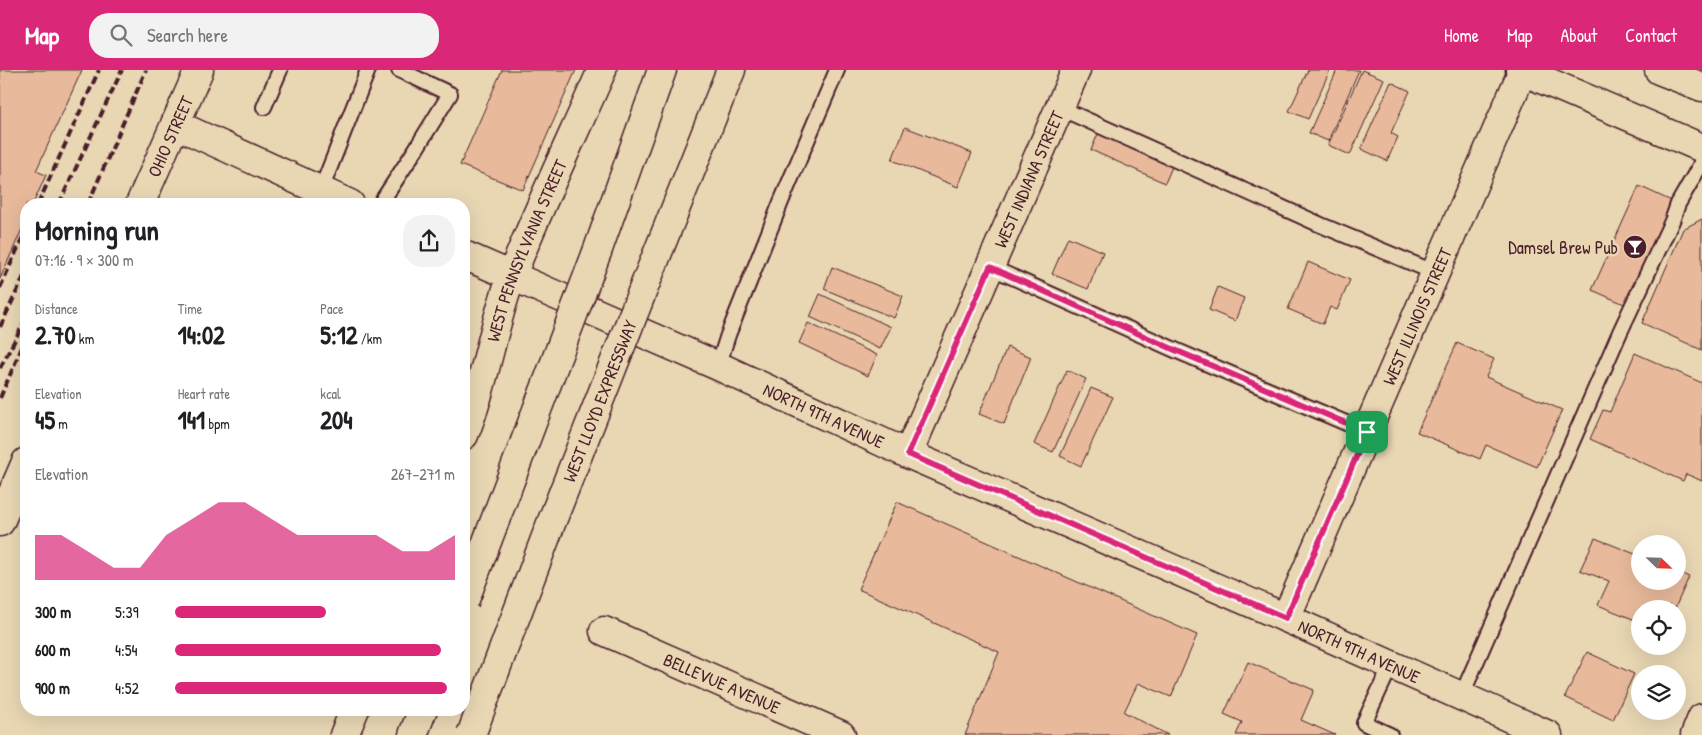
<!DOCTYPE html>
<meta charset="utf-8">
<style>
:root{--surface:#fff;--page:#f2f2f2;--text:#202124;--muted:#757577;--accent:#db2777}
body{margin:0;font-family:"Patrick Hand",sans-serif;background:var(--page);color:var(--text);height:100vh;display:flex;flex-direction:column;font-size:19px;white-space:nowrap}
*{box-sizing:border-box;margin:0}
p{font-size:16px;color:var(--muted)}
.icon{flex:none;width:28px;height:28px;fill:none;stroke:currentColor;stroke-width:2;stroke-linecap:round;stroke-linejoin:round}
.map{position:relative;flex:1;overflow:hidden}
.side{position:absolute;left:20px;top:128px;width:450px;height:518px;display:flex;flex-direction:column;background:var(--surface);border-radius:20px;box-shadow:0 5px 20px #0002}
.side>*{flex:none}
.needle{width:32px;rotate:113deg}
.fabs{position:absolute;left:1631px;top:465px;display:grid;gap:10px}
.fabs a{display:grid;place-items:center;width:55px;height:55px;border-radius:50%;background:var(--surface);box-shadow:0 5px 20px #0002;font-size:25px}
.pin{position:absolute;display:grid;place-items:center;width:42px;height:42px;color:#fff;margin:-21px;border-radius:10px;box-shadow:0 2px 8px #0006}
.round{display:grid;place-items:center;flex:none;width:52px;height:52px;border-radius:20px;background:var(--page)}
.summary{display:flex;align-items:center;justify-content:space-between;height:85px;padding:0 15px}
h1{font-size:28px;font-weight:700;line-height:38px}
.metrics{display:grid;grid-template-columns:repeat(3,1fr);gap:8px;height:85px;padding:5px 15px}
.metrics div{display:grid;align-content:center}
.metrics b{font-size:25px;font-weight:700}
.metrics small{font-size:14px;font-weight:400}
.metrics p{font-size:14px}
.chart{height:140px;padding:10px 15px}
.chart p{display:flex;justify-content:space-between}
.chart svg{width:100%;height:90px;margin-top:5px;fill:var(--accent);opacity:.7}
ul{padding:0 15px;list-style:none;font-size:16px}
li{display:grid;grid-template-columns:80px 60px 1fr;align-items:center;height:38px}
li i{height:12px;border-radius:6px;background:var(--accent)}
header{display:flex;align-items:center;gap:30px;box-sizing:border-box;height:70px;padding:0 25px;background:var(--accent);color:#fff}
header strong{font-size:24px}
nav{display:flex;gap:28px;margin-inline-start:auto;font-size:18px}
.search{width:350px;height:45px;background:var(--page);display:flex;align-items:center;gap:12px;box-sizing:border-box;padding:0 18px;border-radius:20px;color:var(--muted);font-size:19px}
.map>svg:first-child{display:block}
</style>
<header>
<strong>Map</strong>
<div class="search"><svg class="icon" aria-label="search" viewBox="0 0 24 24"><circle cx="10" cy="10" r="6"/><path d="M15 15l6 6"/></svg>Search here</div>
<nav><a>Home</a><a>Map</a><a>About</a><a>Contact</a></nav>
</header>
<div class="map">
<svg width="1702" height="665" viewBox="0 0 1702 665">
<rect width="100%" height="100%" fill="#e9d7b4"/>
<filter id="ink" filterUnits="userSpaceOnUse"><feTurbulence type="fractalNoise" baseFrequency=".02" numOctaves="2"/><feDisplacementMap in="SourceGraphic" scale="10" xChannelSelector="R" yChannelSelector="G"/><feConvolveMatrix kernelMatrix="1 2 1 2 8 2 1 2 1" color-interpolation-filters="sRGB"/></filter>
<g filter="url(#ink)">
<!-- building -->
<g fill="#e8ba9b" stroke="#4a1f2b">
<polygon points="0,0 82,0 36,101 46,105 33,134 26,134 26,150 0,209"/>
<polygon points="502,0 576,0 523,120 460,95"/>
<polygon points="1308,0 1330,0 1308,49 1289,41"/>
<polygon points="1337,0 1359,0 1328,71 1309,63"/>
<polygon points="1362,0 1384,9 1350,85 1328,75"/>
<polygon points="1391,12 1410,21 1391,63 1398,67 1387,91 1361,79"/>
<polygon points="905,57 972,83 958,117 892,90"/>
<polygon points="1101,57 1175,90 1165,113 1091,80"/>
<polygon points="1639,116 1678,134 1631,237 1592,220"/>
<polygon points="1702,149 1702,280 1642,253 1683,159"/>
<polygon points="1068,167 1103,182 1088,219 1052,204"/>
<polygon points="1308,192 1350,210 1337,240 1330,237 1323,254 1288,239"/>
<polygon points="832,197 903,226 894,248 824,219"/>
<polygon points="1218,217 1244,228 1235,251 1209,240"/>
<polygon points="820,224 891,257 880,279 810,247"/>
<polygon points="808,253 877,285 868,306 799,273"/>
<polygon points="1457,273 1494,289 1486,307 1562,340 1537,397 1486,375 1480,389 1417,362"/>
<polygon points="1007,277 1031,287 1004,354 979,344"/>
<polygon points="1635,283 1702,313 1702,411 1686,404 1683,411 1590,369 1603,340 1610,342"/>
<polygon points="1067,300 1086,309 1053,382 1034,374"/>
<polygon points="1091,318 1113,327 1081,396 1060,386"/>
<polygon points="897,432 1197,565 1171,627 1138,613 1124,642 1168,665 965,665 999,582 858,519"/>
<polygon points="1595,468 1640,486 1640,511 1678,511 1678,502 1689,507 1675,538 1668,535 1666,539 1640,539 1640,552 1598,535 1609,511 1580,500"/>
<polygon points="1587,582 1634,604 1613,650 1565,627"/>
<polygon points="1248,592 1314,620 1301,650 1335,665 1236,665 1242,652 1224,644"/>
</g>
<g fill="none" stroke-linecap="round" stroke-linejoin="round">
<!-- service casing -->
<g stroke="#4a1f2b" stroke-width="18">
<g id="service">
<polyline points="264,37 280,0"/>
<polyline points="1060,38 1321,155 1436,203"/>
<polyline points="321,120 368,0"/>
<polyline points="380,134 416,79 450,24 399,0"/>
<polyline points="990,197 1175,280 1367,362"/>
<polyline points="718,296 728,265 781,132 837,0"/>
<polyline points="1461,627 1620,262 1672,151 1678,134 1702,92"/>
<polyline points="1390,665 1364,653 1391,595"/>
</g>
</g>
<!-- minor casing -->
<g stroke="#4a1f2b" stroke-width="31">
<g id="minor">
<polyline points="1520,0 1702,78"/>
<polyline points="1659,0 1702,17"/>
<polyline points="175,54 350,134"/>
<path id="s1" d="M464,185L718,296L908,384L1286,548L1548,665"/>
<path id="s2" d="M464,365C485,314 492,257 512,205C539,136 572,68 602,0"/>
<path id="s3" d="M908,384L1076,0"/>
<path id="s4" d="M1286,548L1523,0"/>
<path id="s5" d="M604,561L841,665"/>
<polyline points="344,665 355,639"/>
</g>
</g>
<!-- tertiary casing -->
<g stroke="#4a1f2b" stroke-width="31">
<g id="tertiary">
<path id="s6" d="M140,134L199,0"/>
<polyline points="0,452 26,392"/>
</g>
</g>
<!-- secondary casing -->
<g stroke="#4a1f2b" stroke-width="31">
<polyline id="secondary" points="1695,665 1702,648"/>
</g>
<!-- trunk casing -->
<g stroke="#4a1f2b" stroke-width="31">
<g id="trunk">
<polyline points="597,182 662,0"/>
<polyline points="648,207 731,0"/>
<polyline points="413,665 423,639"/>
</g>
</g>
<!-- service -->
<use href="#service" stroke="#e9d7b4" stroke-width="14"/>
<!-- minor -->
<use href="#minor" stroke="#e9d7b4" stroke-width="28"/>
<!-- tertiary -->
<use href="#tertiary" stroke="#e9d7b4" stroke-width="28"/>
<!-- secondary -->
<use href="#secondary" stroke="#e9d7b4" stroke-width="28"/>
<!-- trunk -->
<use href="#trunk" stroke="#e9d7b4" stroke-width="28"/>
<!-- rail -->
<g stroke="#4a1f2b" stroke-width="4" stroke-dasharray="8 4" stroke-linecap="butt">
<polyline points="38,134 99,0"/>
<polyline points="59,134 122,0"/>
<polyline points="88,134 146,0"/>
<polyline points="0,218 26,160"/>
<polyline points="0,257 26,202"/>
<polyline points="0,298 26,249"/>
<polyline points="0,328 26,268"/>
</g>
<!-- trunk-bridge casing -->
<g stroke="#4a1f2b" stroke-width="31" stroke-linecap="butt">
<g id="trunk-bridge">
<polyline points="464,532 597,182"/>
<path id="s7" d="M471,665L550,456L648,207"/>
</g>
</g>
<!-- trunk-bridge -->
<use href="#trunk-bridge" stroke="#e9d7b4" stroke-width="28"/>
</g>
</g>
<g fill="none" stroke-linecap="round" stroke-linejoin="round" filter="url(#ink)">
<!-- route casing -->
<g stroke="#fff" stroke-width="10">
<polygon id="route" points="990,197 1175,280 1367,362 1286,548 908,384"/>
</g>
<!-- route -->
<use href="#route" stroke="#db2777" stroke-width="6"/>
</g>
<!-- icons -->
<defs>
<g id="bar-disc" transform="scale(1.25)"><circle r="9.5" fill="#4a1f2b" stroke="#e9d7b4"/><path d="M-6-5H6L.8 .8V4.5H3.5V6h-7V4.5H-.8V.8Z" fill="#fff"/></g>
</defs>
<g fill-rule="evenodd">
<use href="#bar-disc" x="1635" y="177"/>
</g>
<g text-anchor="middle" dominant-baseline="central" stroke-width="5" stroke-linejoin="round" paint-order="stroke">
<!-- street labels -->
<g font-size="18" fill="#4a1f2b" stroke="#e9d7b4">
<text stroke="none"><textPath href="#s6" startOffset="74">OHIO STREET</textPath></text>
<text stroke="none"><textPath href="#s3" startOffset="300">WEST INDIANA STREET</textPath></text>
<text stroke="none"><textPath href="#s2" startOffset="195">WEST PENNSYLVANIA STREET</textPath></text>
<text stroke="none"><textPath href="#s4" startOffset="329">WEST ILLINOIS STREET</textPath></text>
<text stroke="none"><textPath href="#s7" startOffset="358">WEST LLOYD EXPRESSWAY</textPath></text>
<text stroke="none"><textPath href="#s1" startOffset="394">NORTH 9TH AVENUE</textPath></text>
<text stroke="none"><textPath href="#s1" startOffset="979">NORTH 9TH AVENUE</textPath></text>
<text stroke="none"><textPath href="#s5" startOffset="129">BELLEVUE AVENUE</textPath></text>
</g>
<!-- poi labels -->
<g font-size="18" fill="#4a1f2b" stroke="#e9d7b4" text-anchor="end">
<text x="1618" y="177">Damsel Brew Pub</text>
</g>
</g>
</svg>
<div class="fabs">
<a><svg class="needle" viewBox="-14 -14 28 28"><path d="M0-13l5 13h-10z" fill="#e53935"/><path d="M0 13l5-13h-10z" fill="#757577"/></svg></a>
<a><svg class="icon" aria-label="locate" viewBox="0 0 24 24"><circle cx="12" cy="12" r="6"/><path d="M12 2v4M12 18v4M2 12h4M18 12h4"/></svg></a>
<a><svg class="icon" aria-label="layers" viewBox="0 0 24 24"><path d="M12 4l9 5-9 5-9-5zM3 14l9 5 9-5"/></svg></a>
</div>
<div class="pin" style="left:1367px;top:362px;background:#1e9e55"><svg class="icon" aria-label="arrive" viewBox="0 0 24 24"><path d="M6 21V4h12l-3 4 3 4H6"/></svg></div>
<section class="side">
<div class="summary"><div><h1>Morning run</h1><p>07:16 · 9 × 300 m</p></div><a class="round"><svg class="icon" aria-label="share" viewBox="0 0 24 24"><path d="M12 15V3M7 8l5-5 5 5M5 13v7h14v-7"/></svg></a></div>
<div class="metrics">
<div><p>Distance</p><b>2.70<small> km</small></b></div>
<div><p>Time</p><b>14:02</b></div>
<div><p>Pace</p><b>5:12<small> /km</small></b></div>
</div>
<div class="metrics">
<div><p>Elevation</p><b>45<small> m</small></b></div>
<div><p>Heart rate</p><b>141<small> bpm</small></b></div>
<div><p>kcal</p><b>204</b></div>
</div>
<div class="chart"><p><span>Elevation</span>267–271 m</p>
<svg viewBox="0 0 160 44" preserveAspectRatio="none"><path d="M0 44V22L10 22L20 30L30 38L40 38L50 22L60 14L70 6L80 6L90 14L100 22L110 22L120 22L130 22L140 30L150 30L160 22V44z"/></svg>
</div>
<ul>
<li><b>300 m</b>5:39<i style="width:54%"></i></li>
<li><b>600 m</b>4:54<i style="width:95%"></i></li>
<li><b>900 m</b>4:52<i style="width:97%"></i></li>
</ul>
</section>
</div>
